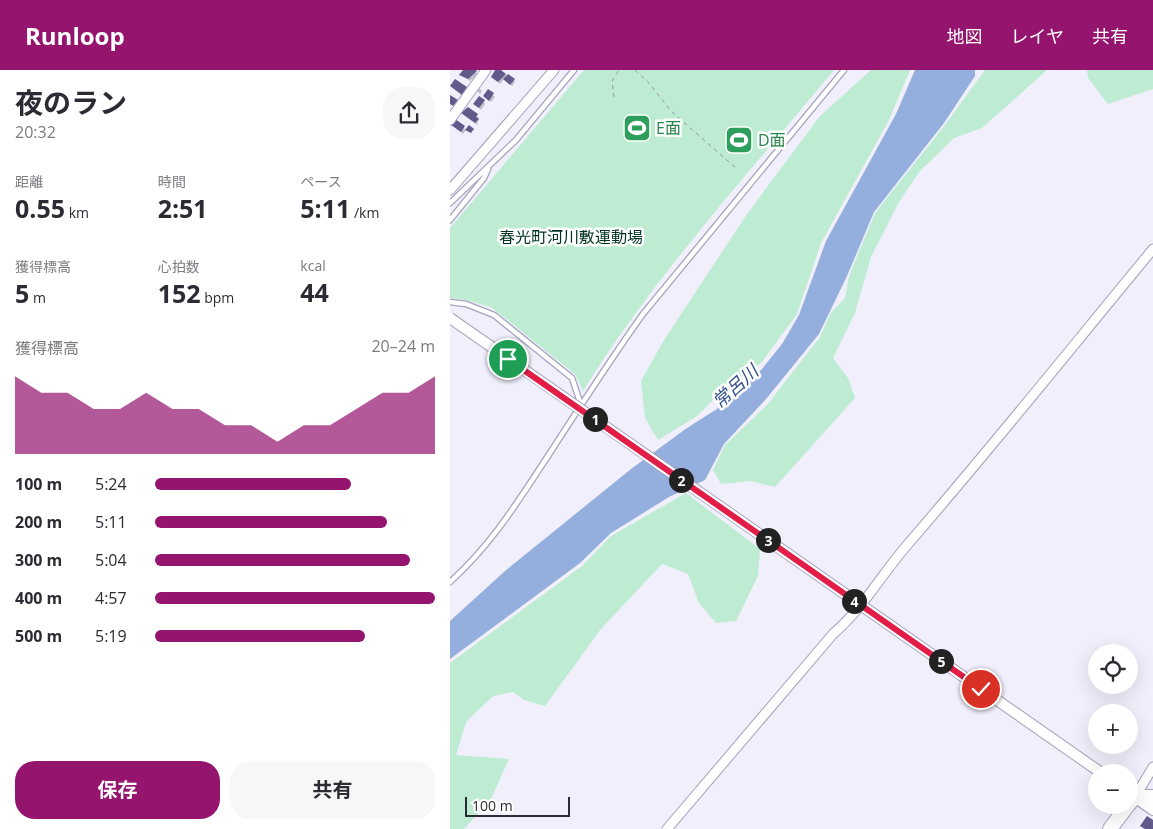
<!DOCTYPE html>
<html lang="ja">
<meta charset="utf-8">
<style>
:root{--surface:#fff;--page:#f7f7f7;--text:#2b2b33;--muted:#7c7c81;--accent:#94146e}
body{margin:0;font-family:"Open Sans","Noto Sans JP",sans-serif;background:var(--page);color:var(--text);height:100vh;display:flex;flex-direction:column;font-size:19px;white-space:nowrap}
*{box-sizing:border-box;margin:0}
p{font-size:16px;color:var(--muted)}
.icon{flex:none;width:28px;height:28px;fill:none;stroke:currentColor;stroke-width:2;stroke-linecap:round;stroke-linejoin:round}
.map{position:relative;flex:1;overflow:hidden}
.details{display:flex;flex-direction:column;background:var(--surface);width:450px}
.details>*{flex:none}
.fabs{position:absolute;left:638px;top:574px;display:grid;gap:10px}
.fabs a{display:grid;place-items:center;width:50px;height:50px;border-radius:50%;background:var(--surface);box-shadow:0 5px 20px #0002;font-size:25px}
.scale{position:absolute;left:15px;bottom:12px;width:105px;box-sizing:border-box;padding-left:5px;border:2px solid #2d2b36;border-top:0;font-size:14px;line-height:18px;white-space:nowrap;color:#2d2b36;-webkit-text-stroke:4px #fefefe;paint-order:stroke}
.pin{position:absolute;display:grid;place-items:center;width:42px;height:42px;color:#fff;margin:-21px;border:2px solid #fff;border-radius:50%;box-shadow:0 1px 5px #0007}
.km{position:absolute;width:25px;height:25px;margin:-12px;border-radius:50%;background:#222;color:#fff;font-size:14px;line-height:25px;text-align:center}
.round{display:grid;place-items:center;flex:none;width:52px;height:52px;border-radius:20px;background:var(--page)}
.head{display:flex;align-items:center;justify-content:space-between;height:85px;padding:0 15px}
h1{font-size:28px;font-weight:700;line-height:38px}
.metrics{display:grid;grid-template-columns:repeat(3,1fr);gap:8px;height:85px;padding:5px 15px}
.metrics div{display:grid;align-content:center}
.metrics b{font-size:25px;font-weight:700}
.metrics small{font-size:14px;font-weight:400}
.metrics p{font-size:14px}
.chart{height:140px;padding:10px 15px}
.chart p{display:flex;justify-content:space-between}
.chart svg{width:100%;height:90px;margin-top:5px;fill:var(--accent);opacity:.7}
.primary-button{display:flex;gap:10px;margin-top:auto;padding:10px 15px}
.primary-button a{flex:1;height:58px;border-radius:20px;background:var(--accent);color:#fff;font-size:20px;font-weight:700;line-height:58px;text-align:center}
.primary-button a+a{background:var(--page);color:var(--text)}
ul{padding:0 15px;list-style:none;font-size:16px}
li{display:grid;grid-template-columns:80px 60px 1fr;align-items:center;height:38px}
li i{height:12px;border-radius:6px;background:var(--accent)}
header{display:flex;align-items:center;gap:30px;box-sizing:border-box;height:70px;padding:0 25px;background:var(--accent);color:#fff}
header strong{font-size:24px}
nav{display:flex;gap:28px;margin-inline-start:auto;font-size:18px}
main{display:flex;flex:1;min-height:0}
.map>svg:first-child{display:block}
</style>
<header>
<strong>Runloop</strong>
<nav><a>地図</a><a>レイヤ</a><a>共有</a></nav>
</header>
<main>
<section class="details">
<div class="head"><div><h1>夜のラン</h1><p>20:32</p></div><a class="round"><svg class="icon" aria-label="share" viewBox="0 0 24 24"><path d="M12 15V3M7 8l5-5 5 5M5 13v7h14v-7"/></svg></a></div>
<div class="metrics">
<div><p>距離</p><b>0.55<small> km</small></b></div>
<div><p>時間</p><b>2:51</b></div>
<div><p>ペース</p><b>5:11<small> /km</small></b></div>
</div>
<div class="metrics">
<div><p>獲得標高</p><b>5<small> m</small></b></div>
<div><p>心拍数</p><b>152<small> bpm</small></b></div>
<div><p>kcal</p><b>44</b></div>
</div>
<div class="chart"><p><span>獲得標高</span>20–24 m</p>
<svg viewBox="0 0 160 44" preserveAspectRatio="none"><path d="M0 44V6L10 14L20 14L30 22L40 22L50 14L60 22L70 22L80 30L90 30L100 38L110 30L120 30L130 22L140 14L150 14L160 6V44z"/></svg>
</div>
<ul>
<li><b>100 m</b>5:24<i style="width:70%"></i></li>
<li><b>200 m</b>5:11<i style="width:83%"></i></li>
<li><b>300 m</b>5:04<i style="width:91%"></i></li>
<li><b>400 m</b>4:57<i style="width:100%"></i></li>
<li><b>500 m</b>5:19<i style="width:75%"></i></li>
</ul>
<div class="primary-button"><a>保存</a><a>共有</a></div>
</section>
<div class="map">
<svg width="703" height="759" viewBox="0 0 703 759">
<rect width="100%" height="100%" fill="#f0effb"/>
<!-- green -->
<g fill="#bdecd3">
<path d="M134,0H384C299,103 203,208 133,321L125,304L41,237L12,229L0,228V158Z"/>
<polygon points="421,0 460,0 439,50 371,173 347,244 311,293 275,318 247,346 208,370 195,348 191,311 214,270 297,144 370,46"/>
<polygon points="535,0 597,0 532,58 504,68 469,102 449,132 421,187 405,243 383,288 398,308 405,328 325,417 300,411 271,414 263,400 275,375 317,335 370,267 380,244 395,228 399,206 425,143 495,55"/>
<polygon points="637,0 703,0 703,19 658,34 638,8"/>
<polygon points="236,423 310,479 308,506 286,551 266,553 249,533 238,504 212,494 150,560 95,636 74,630 63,622 43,626 16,652 6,685 59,689 41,729 14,759 0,759 0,593 132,496 161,466"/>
</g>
<!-- water -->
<polygon fill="#94aede" points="465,0 525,0 525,6 494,53 424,142 397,206 369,264 316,329 274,374 255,410 219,427 161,463 130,493 0,589 0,551 55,501 181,399 237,358 270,337 312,299 332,274 349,245 376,171 446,44"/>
<!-- shadow -->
<g fill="#0003">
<polygon points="14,0 24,0 27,4 20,11 11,5"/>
<polygon points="55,5 64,10 65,12 62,16 54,9 50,14 42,7"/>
<polygon points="29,18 32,21 30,24 27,21"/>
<polygon points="38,21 45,27 41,32 34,26"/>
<polygon points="34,31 35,34 31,40 25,35"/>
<polygon points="18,38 29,48 27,55 13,43"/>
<polygon points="6,51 16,60 13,64 2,55"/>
<polygon points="651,735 667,735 662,742"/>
</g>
<!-- building -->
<g fill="#625a8a">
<polygon points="13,0 26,0 27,1 18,9 9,5"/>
<polygon points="45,0 51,0 56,4 48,12 41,7"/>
<polygon points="58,4 65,9 60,15 53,9"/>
<polygon points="5,9 17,17 12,25 0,16"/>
<polygon points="38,19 44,23 39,31 33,26"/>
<polygon points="0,25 8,30 3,36 0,34"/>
<polygon points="29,26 35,30 29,38 23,34"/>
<polygon points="18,37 28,44 26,47 29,49 25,53 11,43"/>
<polygon points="5,49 15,56 11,62 1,55"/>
<polygon points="19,55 24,59 21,63 15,60"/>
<polygon points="697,746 703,750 703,759 695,759 690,756"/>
</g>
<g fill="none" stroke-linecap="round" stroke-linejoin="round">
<!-- service casing -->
<g stroke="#a4a1bc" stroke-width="7">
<g id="service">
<polyline points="0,133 66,70 124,0"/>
<polyline points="0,150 34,108 38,99"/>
<polyline points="0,232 16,234 44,245 122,308 131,335"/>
<path d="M0,512C42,474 67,433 98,386C129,338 160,290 193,244L394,0"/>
</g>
</g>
<!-- minor casing -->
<g stroke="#a4a1bc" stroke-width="11">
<g id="minor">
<polyline points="0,50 36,0"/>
<polyline points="0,120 104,0"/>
<polyline points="685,727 703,697"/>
<path d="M217,759L383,564C415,536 431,505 458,474C542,377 622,277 703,179"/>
</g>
</g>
<!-- tertiary casing -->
<g stroke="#a4a1bc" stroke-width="12">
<g id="tertiary">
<polyline points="408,533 650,702"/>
<polyline points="679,723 703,740"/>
</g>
</g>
<!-- primary casing -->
<g stroke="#a4a1bc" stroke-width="16">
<g id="primary">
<polyline points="679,734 685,727 703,727"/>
<polyline points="660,759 678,735"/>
</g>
</g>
<!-- path -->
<g stroke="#9897a2" stroke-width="1" stroke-dasharray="4 4" stroke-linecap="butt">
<polyline points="185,0 199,13 221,41 287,99"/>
<polyline points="164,27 162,11 169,0"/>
</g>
<!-- service -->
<use href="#service" stroke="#fff" stroke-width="4.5"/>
<!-- minor -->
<use href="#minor" stroke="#fff" stroke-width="9"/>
<!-- tertiary -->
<use href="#tertiary" stroke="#fff" stroke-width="10"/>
<!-- primary -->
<use href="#primary" stroke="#fff" stroke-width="14"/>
<!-- tertiary-bridge casing -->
<g stroke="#a4a1bc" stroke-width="12" stroke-linecap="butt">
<polyline id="tertiary-bridge" points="0,248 408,533"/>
</g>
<!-- tertiary-bridge -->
<use href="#tertiary-bridge" stroke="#fff" stroke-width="10"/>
</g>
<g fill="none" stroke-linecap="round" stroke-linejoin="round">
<!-- route casing -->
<g stroke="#fff" stroke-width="10">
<polyline id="route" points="58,289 531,619"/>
</g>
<!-- route -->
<use href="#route" stroke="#e11d48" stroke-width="6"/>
</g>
<!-- icons -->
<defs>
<g id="stadium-square" transform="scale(1.4375)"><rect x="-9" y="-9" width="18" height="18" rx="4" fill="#2e9e5b" stroke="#fefefe"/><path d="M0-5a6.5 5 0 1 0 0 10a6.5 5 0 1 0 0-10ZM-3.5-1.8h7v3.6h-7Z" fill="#fff"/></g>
</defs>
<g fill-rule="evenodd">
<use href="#stadium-square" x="187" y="58"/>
<use href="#stadium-square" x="289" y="70"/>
</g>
<g text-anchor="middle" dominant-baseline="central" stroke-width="5" stroke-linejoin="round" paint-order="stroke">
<!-- leisure labels -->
<g font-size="16" fill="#27864d" stroke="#fefefe" text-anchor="start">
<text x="206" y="58">E面</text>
<text x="308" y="70">D面</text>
</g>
<!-- park labels -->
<g font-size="16" fill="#003421" stroke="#fefefe">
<text x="121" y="167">春光町河川敷運動場</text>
</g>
<!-- water labels -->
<g font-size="18" font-style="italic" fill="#314f8c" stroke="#fefefe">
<text transform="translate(285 316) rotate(-42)">常呂川</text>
</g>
</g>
</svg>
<div class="fabs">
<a><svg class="icon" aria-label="locate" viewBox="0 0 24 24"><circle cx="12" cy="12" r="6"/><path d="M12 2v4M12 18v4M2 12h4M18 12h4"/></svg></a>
<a>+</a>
<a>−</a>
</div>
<div class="scale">100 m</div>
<div class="pin" style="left:58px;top:289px;background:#1e9e55"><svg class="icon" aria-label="arrive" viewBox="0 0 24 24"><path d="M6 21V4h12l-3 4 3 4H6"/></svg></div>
<div class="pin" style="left:531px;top:619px;background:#d93025"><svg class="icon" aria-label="check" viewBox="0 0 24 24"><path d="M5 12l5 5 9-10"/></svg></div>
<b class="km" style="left:145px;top:349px">1</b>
<b class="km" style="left:231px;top:410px">2</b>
<b class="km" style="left:318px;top:470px">3</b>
<b class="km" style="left:404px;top:531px">4</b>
<b class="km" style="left:491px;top:591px">5</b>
</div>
</main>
